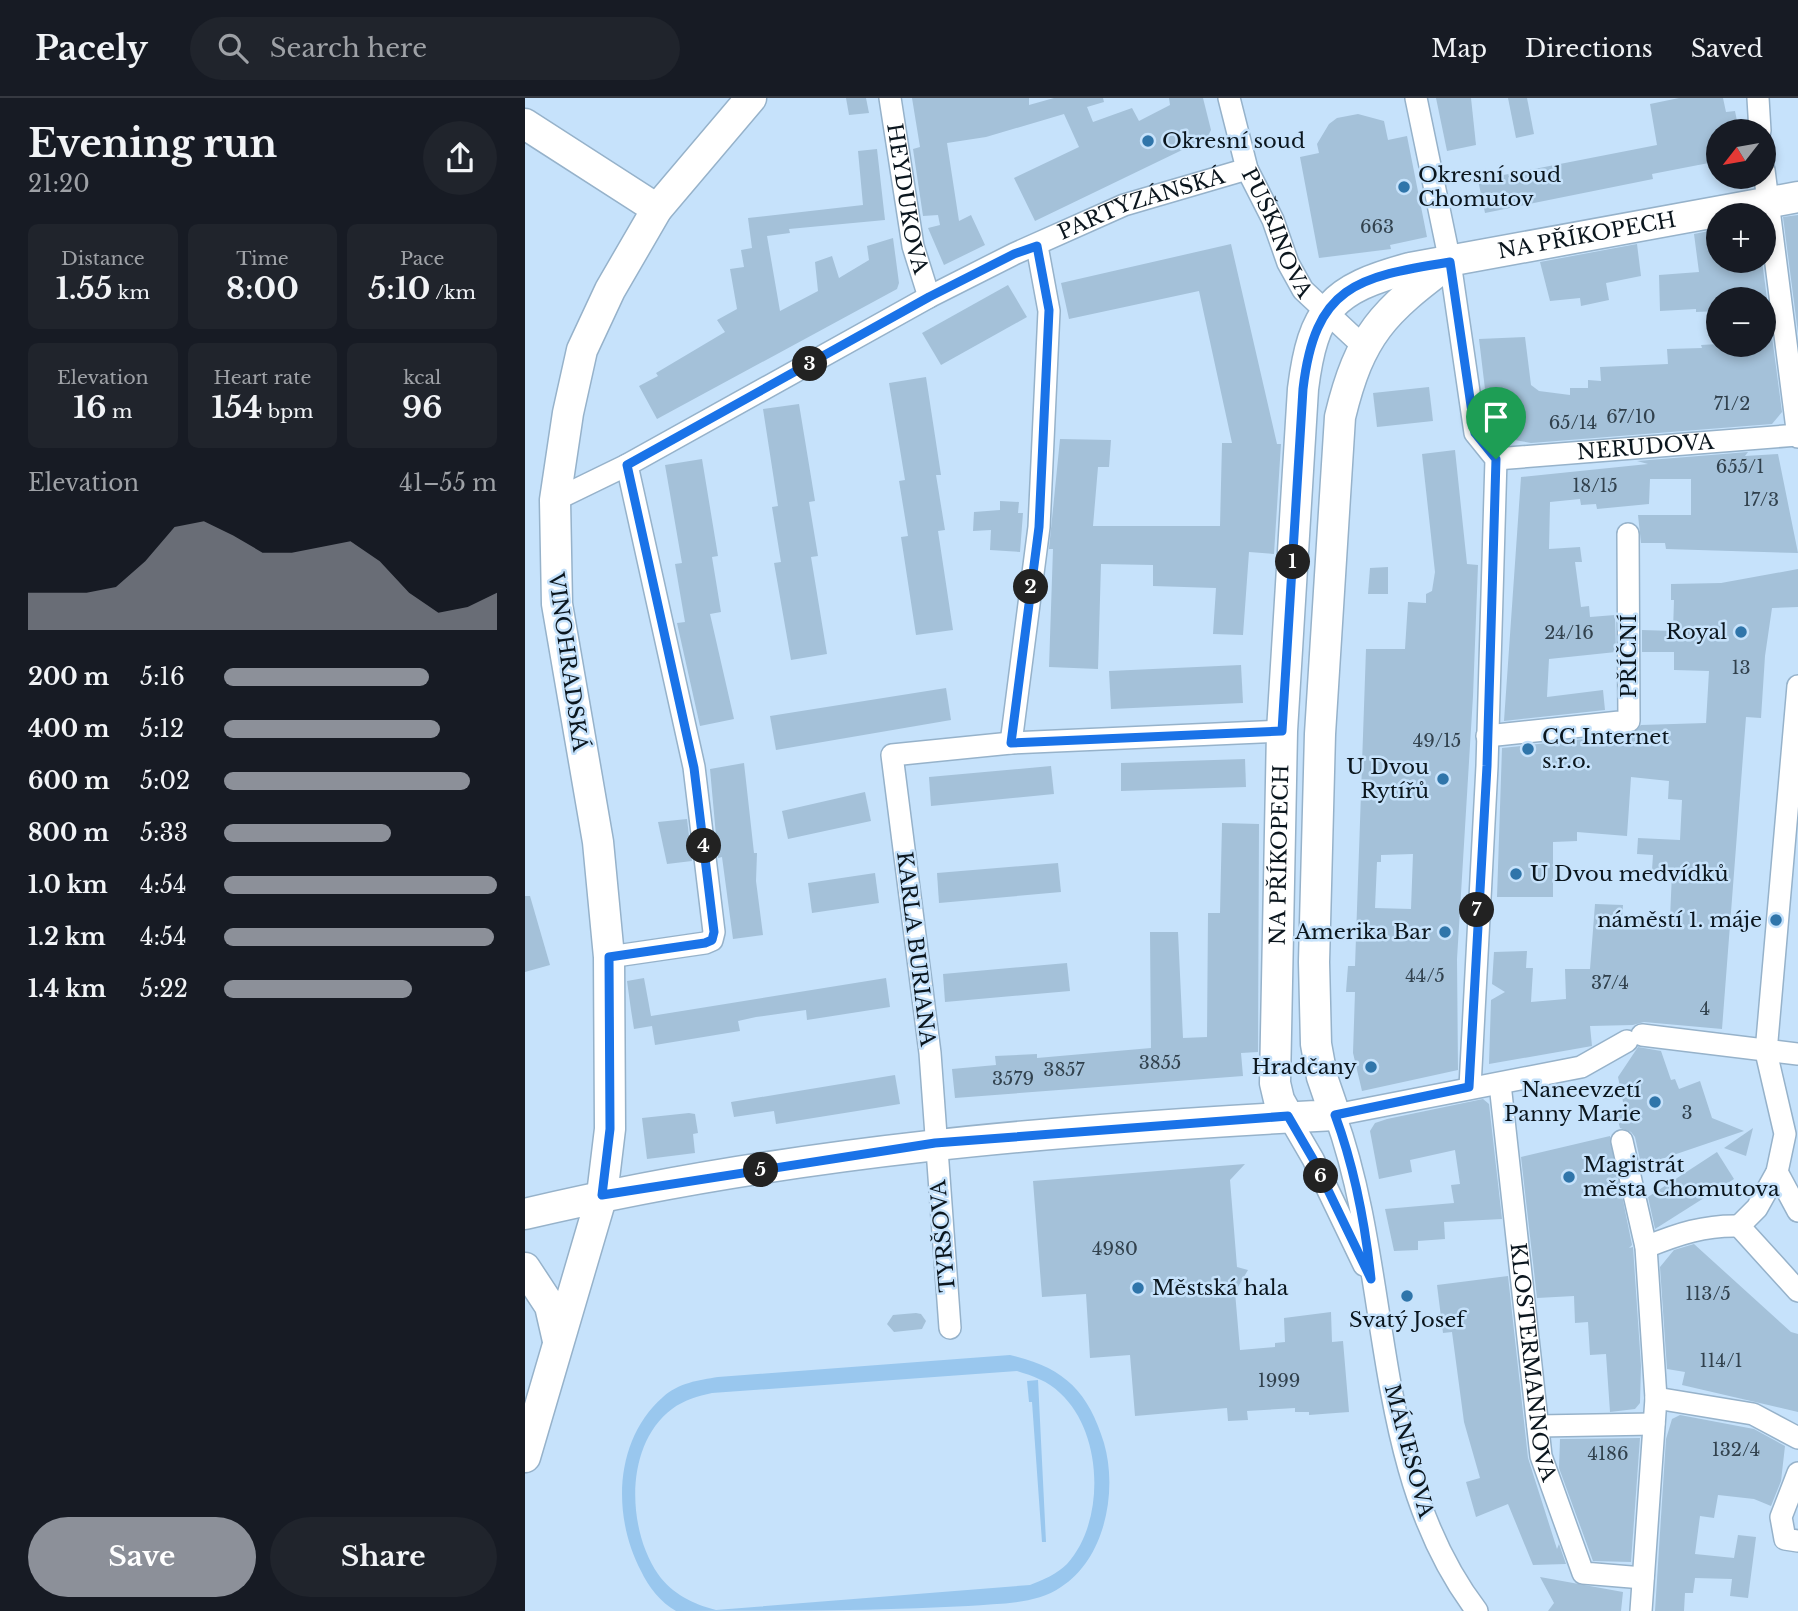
<!DOCTYPE html>
<meta charset="utf-8">
<style>
:root{--surface:#171b24;--page:#20242c;--text:#f1f3f6;--muted:#9ea1a6;--line:#363941;--accent:#8c9099}
body{margin:0;font-family:"Libre Baskerville",serif;background:var(--page);color:var(--text);height:100vh;display:flex;flex-direction:column;font-size:26px;white-space:nowrap}
*{box-sizing:border-box;margin:0}
p{font-size:23px;color:var(--muted)}
.icon{flex:none;width:38px;height:38px;fill:none;stroke:currentColor;stroke-width:2;stroke-linecap:round;stroke-linejoin:round}
.map{position:relative;flex:1;overflow:hidden}
.sheet{display:flex;flex-direction:column;background:var(--surface);width:525px}
.sheet>*{flex:none}
.needle{width:46px;rotate:239deg}
.controls{position:absolute;left:1181px;top:21px;display:grid;gap:14px}
.controls a{display:grid;place-items:center;width:70px;height:70px;border-radius:50%;background:var(--surface);box-shadow:0 4px 10px #0003;font-size:35px}
.pin{position:absolute;display:grid;place-items:center;width:60px;height:60px;color:#fff;margin:-72px -30px;border-radius:50% 50% 50% 0;rotate:-45deg;box-shadow:0 0 7px #0007}
.pin .icon{rotate:45deg}
.km{position:absolute;width:35px;height:35px;margin:-18px;border-radius:50%;background:#222;color:#fff;font-size:19px;line-height:35px;text-align:center}
.round{display:grid;place-items:center;flex:none;width:74px;height:74px;border-radius:37px;background:var(--page)}
.summary{display:flex;align-items:center;justify-content:space-between;height:119px;padding:0 28px}
h1{font-size:38px;font-weight:800;line-height:52px}
.metrics{display:grid;grid-template-columns:repeat(3,1fr);gap:10px;height:119px;padding:7px 28px}
.metrics div{display:grid;align-content:center;border-radius:10px;background:var(--page);text-align:center}
.metrics b{font-size:30px;font-weight:800}
.metrics small{font-size:19px;font-weight:400}
.metrics p{font-size:19px}
.chart{height:196px;padding:14px 28px}
.chart p{display:flex;justify-content:space-between}
.chart svg{width:100%;height:126px;margin-top:7px;fill:var(--accent);opacity:.7}
.primary-button{display:flex;gap:14px;margin-top:auto;padding:14px 28px}
.primary-button a{flex:1;height:80px;border-radius:42px;background:var(--accent);color:#fff;font-size:28px;font-weight:800;line-height:80px;text-align:center}
.primary-button a+a{background:var(--page);color:var(--text)}
ul{padding:0 28px;list-style:none;font-size:23px}
li{display:grid;grid-template-columns:112px 84px 1fr;align-items:center;height:52px}
li i{height:18px;border-radius:9px;background:var(--accent)}
header{display:flex;align-items:center;gap:42px;box-sizing:border-box;height:98px;padding:0 35px;background:var(--surface);border-bottom:2px solid var(--line)}
header strong{font-size:33px}
nav{display:flex;gap:38px;margin-inline-start:auto;font-size:24px}
.search{width:490px;height:63px;background:var(--page);display:flex;align-items:center;gap:18px;box-sizing:border-box;padding:0 24px;border-radius:38px;color:var(--muted);font-size:26px}
main{display:flex;flex:1;min-height:0}
.map>svg:first-child{display:block}
</style>
<header>
<strong>Pacely</strong>
<div class="search"><svg class="icon" aria-label="search" viewBox="0 0 24 24"><circle cx="10" cy="10" r="6"/><path d="M15 15l6 6"/></svg>Search here</div>
<nav><a>Map</a><a>Directions</a><a>Saved</a></nav>
</header>
<main>
<section class="sheet">
<div class="summary"><div><h1>Evening run</h1><p>21:20</p></div><a class="round"><svg class="icon" aria-label="share" viewBox="0 0 24 24"><path d="M12 15V3M7 8l5-5 5 5M5 13v7h14v-7"/></svg></a></div>
<div class="metrics">
<div><p>Distance</p><b>1.55<small> km</small></b></div>
<div><p>Time</p><b>8:00</b></div>
<div><p>Pace</p><b>5:10<small> /km</small></b></div>
</div>
<div class="metrics">
<div><p>Elevation</p><b>16<small> m</small></b></div>
<div><p>Heart rate</p><b>154<small> bpm</small></b></div>
<div><p>kcal</p><b>96</b></div>
</div>
<div class="chart"><p><span>Elevation</span>41–55 m</p>
<svg viewBox="0 0 160 44" preserveAspectRatio="none"><path d="M0 44V31L10 31L20 31L30 29L40 20L50 8L60 6L70 11L80 17L90 17L100 15L110 13L120 20L130 31L140 38L150 36L160 31V44z"/></svg>
</div>
<ul>
<li><b>200 m</b>5:16<i style="width:75%"></i></li>
<li><b>400 m</b>5:12<i style="width:79%"></i></li>
<li><b>600 m</b>5:02<i style="width:90%"></i></li>
<li><b>800 m</b>5:33<i style="width:61%"></i></li>
<li><b>1.0 km</b>4:54<i style="width:100%"></i></li>
<li><b>1.2 km</b>4:54<i style="width:99%"></i></li>
<li><b>1.4 km</b>5:22<i style="width:69%"></i></li>
</ul>
<div class="primary-button"><a>Save</a><a>Share</a></div>
</section>
<div class="map">
<svg width="1273" height="1513" viewBox="0 0 1273 1513">
<rect width="100%" height="100%" fill="#c6e2fb"/>
<!-- green -->
<g fill="#99c7ee" fill-rule="evenodd">
<path d="M485,1257C538,1269 563,1292 579,1345C593,1393 580,1461 536,1489C510,1507 474,1505 443,1508C346,1513 249,1513 151,1513C136,1505 123,1488 116,1473C87,1418 89,1342 138,1299C153,1285 174,1282 193,1279ZM492,1273C508,1278 523,1283 535,1295C578,1334 581,1423 542,1466C532,1476 518,1482 505,1487L191,1512C168,1506 147,1496 133,1476C102,1431 99,1347 147,1311C159,1302 173,1298 187,1295Z"/>
<polygon points="513,1282 521,1444 517,1444 507,1304 504,1304 502,1283"/>
</g>
<!-- building -->
<g fill="#a4c1d9" fill-rule="evenodd">
<polygon points="321,0 341,0 344,15 324,17"/>
<polygon points="387,0 504,0 504,7 529,0 578,0 579,4 562,9 568,24 607,10 614,23 645,7 644,0 678,0 686,32 682,40 510,123 489,80 554,49 539,16 461,39 422,45 434,123 446,117 460,147 419,167 403,130 415,127 413,117 398,118 388,51 395,49"/>
<polygon points="911,0 946,0 951,47 922,53"/>
<polygon points="983,0 1002,0 1009,36 991,40"/>
<polygon points="1154,0 1198,0 1201,14 1210,13 1214,33 1194,33 1194,63 1127,76 1128,81 960,115 953,82 1132,47 1125,6"/>
<polygon points="833,16 859,23 863,42 882,38 902,139 865,147 866,151 794,160 775,59 794,55 792,46 804,26 812,20"/>
<polygon points="352,51 360,122 264,131 265,135 242,138 255,213 293,193 290,164 307,158 314,180 344,162 342,148 368,140 374,185 372,191 132,321 114,288 133,278 131,275 200,234 192,222 212,211 205,171 219,169 216,152 227,150 223,120 338,107 333,53"/>
<polygon points="1273,117 1273,235 1258,119"/>
<polygon points="1194,131 1194,163 1237,163 1257,314 1247,326 1006,345 972,339 965,333 954,241 1000,239 1006,287 1014,293 1045,297 1045,290 1063,290 1063,282 1076,283 1075,269 1143,266 1142,251 1177,250 1176,247 1194,246 1239,247 1239,201 1194,201 1194,213 1171,214 1171,211 1135,213 1134,177 1174,174 1169,136"/>
<polygon points="706,146 752,346 756,346 749,456 724,454 718,537 688,536 691,490 628,488 628,467 576,466 573,571 524,569 528,451 524,451 535,341 586,342 584,369 573,369 568,428 695,428 697,345 707,345 674,193 544,221 536,185"/>
<polygon points="1112,146 1116,178 1081,185 1084,202 1056,208 1055,200 1025,203 1015,164"/>
<polygon points="483,187 502,219 416,267 397,235"/>
<polygon points="401,279 416,377 411,377 420,432 413,433 428,532 391,537 376,439 383,438 374,383 380,382 364,285"/>
<polygon points="904,289 908,323 852,329 848,295"/>
<polygon points="274,306 290,403 284,404 293,458 286,459 302,556 266,562 249,465 256,464 247,409 253,408 238,311"/>
<path d="M930,352L942,466L953,467L948,598L932,861L933,972L837,993L828,955L830,894H821L823,868H830L841,551H880L883,504L901,505V496L907,493L910,474L897,356ZM888,756L886,811L850,810L852,764H856V757Z"/>
<polygon points="1223,354 1220,358 1253,356 1273,455 1141,451 1140,445 1116,445 1113,417 1166,417 1166,381 1125,381 1124,406 1072,411 1071,406 1056,407 1055,401 1025,404 1024,451 1055,449 1057,464 1050,464 1056,509 1064,508 1065,519 1090,517 1091,554 1024,561 1022,599 1078,592 1080,612 979,623 996,379 1123,366 1112,363"/>
<polygon points="177,361 193,458 187,459 196,514 185,516 209,621 175,628 152,525 160,524 150,466 157,465 140,367"/>
<polygon points="475,403 494,404 493,415 498,415 495,454 465,452 466,432 448,433 449,414 475,412"/>
<polygon points="863,469 863,496 843,496 845,470"/>
<polygon points="1273,471 1273,509 1247,510 1240,558 1236,620 1221,619 1197,931 1119,924 1108,927 1065,928 1067,948 964,966 966,902 980,894 967,886 969,854 1002,853 1001,870 1008,870 1006,904 1041,901 1040,871 1065,871 1070,806 1098,807 1097,820 1145,821 1147,774 1127,772 1128,757 1112,756 1113,740 1155,742 1157,702 1143,701 1144,683 1106,679 1102,738 1052,734 1052,743 1028,744 1028,799 972,799 977,650 1105,636 1116,627 1181,625 1184,573 1149,572 1149,554 1117,554 1117,532 1148,533 1149,502 1146,502 1146,486 1196,485"/>
<polygon points="716,567 718,605 586,611 584,573"/>
<polygon points="421,590 426,622 251,652 245,618"/>
<polygon points="720,661 721,689 596,693 596,665"/>
<polygon points="219,665 229,755 232,755 231,783 238,837 208,841 197,759 193,760 185,671"/>
<polygon points="526,668 529,696 406,708 404,679"/>
<polygon points="340,694 346,723 263,741 257,713"/>
<polygon points="162,721 167,763 142,766 133,724"/>
<polygon points="697,725 734,726 733,954 716,955 718,978 430,1000 427,971 471,967 470,958 512,956 512,960 626,950 625,834 653,834 658,940 682,939 683,815 695,815"/>
<polygon points="533,765 536,794 414,805 412,775"/>
<polygon points="350,775 354,805 287,815 283,785"/>
<polygon points="0,798 5,798 25,867 0,874"/>
<polygon points="542,865 545,893 420,904 418,876"/>
<polygon points="119,880 126,918 361,880 365,909 282,922 281,912 231,919 213,923 215,933 130,947 127,928 109,931 106,912 102,883"/>
<polygon points="1113,949 1136,953 1146,982 1150,981 1154,991 1175,983 1187,1020 1219,1033 1119,1067 1116,1066 1110,1039 1106,1034 1095,1030 1091,1016 1100,1014 1093,979"/>
<polygon points="370,977 375,1006 332,1013 251,1026 249,1013 209,1019 206,1004"/>
<polygon points="958,1001 964,1006 977,1121 919,1124 920,1141 893,1143 893,1152 869,1153 860,1111 929,1105 926,1087 935,1086 930,1052 885,1062 887,1074 854,1081 845,1033 850,1025 862,1021"/>
<polygon points="164,1015 170,1016 173,1035 168,1036 170,1055 122,1061 117,1020"/>
<polygon points="1228,1030 1221,1058 1199,1050"/>
<polygon points="1085,1038 1107,1147 1104,1150 1108,1149 1116,1268 1115,1305 1110,1311 1085,1314 1081,1256 1065,1257 1063,1224 1050,1225 1049,1198 1012,1200 996,1059"/>
<polygon points="1192,1054 1209,1081 1130,1131 1123,1099"/>
<polygon points="720,1066 705,1082 712,1169 723,1172 710,1194 715,1252 750,1249 750,1245 760,1244 759,1220 806,1214 807,1244 818,1243 824,1314 784,1317 784,1314 770,1314 770,1310 722,1313 723,1322 703,1323 702,1310 610,1318 605,1257 565,1260 561,1196 517,1199 508,1083"/>
<polygon points="1169,1146 1266,1234 1273,1236 1273,1314 1157,1287 1160,1274 1142,1271 1135,1169 1149,1152"/>
<polygon points="983,1178 1003,1360 1032,1451 1034,1446 1041,1466 1008,1467 983,1406 951,1419 941,1384 955,1380 939,1324 927,1234 918,1235 912,1187"/>
<polygon points="391,1215 396,1216 401,1223 397,1231 369,1234 362,1226 368,1217"/>
<polygon points="1155,1317 1229,1331 1260,1348 1256,1383 1246,1408 1229,1401 1193,1397 1189,1420 1175,1418 1170,1456 1209,1460 1213,1437 1231,1439 1223,1500 1205,1498 1207,1481 1170,1480 1168,1495 1160,1495 1159,1513 1130,1513 1141,1341 1147,1321"/>
<polygon points="1115,1340 1106,1464 1068,1463 1034,1370 1035,1341"/>
<polygon points="1015,1479 1098,1494 1096,1513 1023,1513 1029,1505"/>
</g>
<g fill="none" stroke-linecap="round" stroke-linejoin="round">
<!-- street casing -->
<g stroke="#96b2ca" stroke-width="24">
<g id="street">
<path id="s1" d="M365,0L388,148L404,199"/>
<path id="s2" d="M704,0L722,71L748,122L763,165L778,192L838,248"/>
<polyline points="891,0 925,164 950,335 971,361 962,668 945,989"/>
<polyline points="1233,0 1235,33"/>
<polyline points="1239,72 1273,339"/>
<path id="s3" d="M971,361L1273,337"/>
<path id="s4" d="M30,402L102,367L404,199L489,156L599,107L722,71"/>
<polyline points="962,638 1104,623 1103,436"/>
<polyline points="486,645 514,429 524,213 512,148"/>
<polyline points="84,859 180,845 187,842 189,834 169,669 102,367"/>
<polyline points="1117,937 1273,956"/>
<path id="s5" d="M975,986L1016,1358L1058,1475L1118,1480"/>
<polyline points="763,1018 788,1061 839,1167"/>
<polyline points="1097,1043 1121,1149 1131,1300 1116,1513"/>
<polyline points="1252,1074 1273,1113"/>
<polyline points="1214,1128 1232,1110 1252,1074 1260,1036 1241,954 1273,588"/>
<polyline points="1214,1128 1273,1193"/>
<path d="M1121,1149C1153,1136 1180,1127 1214,1128"/>
<polyline points="425,1230 405,955 367,657 486,645 757,633"/>
<polyline points="1131,1300 1228,1316 1273,1340"/>
<polyline points="1013,1328 1129,1326"/>
<polyline points="1273,1375 1256,1419 1260,1441 1273,1443"/>
<path d="M952,1513C845,1373 868,1176 810,1017L1056,969L1102,943"/>
</g>
</g>
<!-- secondary casing -->
<g stroke="#96b2ca" stroke-width="33">
<g id="secondary">
<polyline points="0,26 132,111"/>
<path id="s6" d="M763,1018L754,1002L750,985L757,633L778,291C788,211 807,191 885,170L1273,99"/>
<path d="M0,1116C265,1053 538,1031 810,1017L797,979L791,946L789,864L795,636L815,319C835,236 858,214 925,164"/>
<polyline points="0,1170 25,1208 33,1243"/>
<polyline points="0,1359 77,1097 85,1031 84,859 73,744 32,506 30,402 43,315 57,252 85,192 132,111 226,0"/>
</g>
</g>
<!-- street -->
<use href="#street" stroke="#fff" stroke-width="21"/>
<!-- secondary -->
<use href="#secondary" stroke="#fff" stroke-width="30"/>
</g>
<g fill="none" stroke-linecap="round" stroke-linejoin="round">
<!-- route casing -->
<g stroke="#fff" stroke-width="14">
<path id="route" d="M512,148L524,212L514,429L486,645L757,633L778,291C790,188 831,179 925,164L950,335L971,361L962,668L944,989L810,1017C830,1071 840,1124 846,1181L788,1061L763,1018L410,1045L77,1097L85,1031L84,859L180,845L187,842L189,834L169,670L102,367L404,199L489,156Z"/>
</g>
<!-- route -->
<use href="#route" stroke="#1a73e8" stroke-width="9"/>
</g>
<!-- markers -->
<g fill="#2f75aa" stroke="#c6e2fb" stroke-width="2.5">
<circle cx="623" cy="43" r="7"/>
<circle cx="879" cy="89" r="7"/>
<circle cx="1216" cy="534" r="7"/>
<circle cx="1003" cy="651" r="7"/>
<circle cx="918" cy="681" r="7"/>
<circle cx="991" cy="776" r="7"/>
<circle cx="1251" cy="822" r="7"/>
<circle cx="920" cy="834" r="7"/>
<circle cx="846" cy="969" r="7"/>
<circle cx="1130" cy="1004" r="7"/>
<circle cx="1044" cy="1079" r="7"/>
<circle cx="613" cy="1190" r="7"/>
<circle cx="882" cy="1198" r="7"/>
</g>
<g text-anchor="middle" dominant-baseline="central" stroke-width="5" stroke-linejoin="round" paint-order="stroke">
<!-- number labels -->
<g font-size="18" fill="#31414d">
<text x="852" y="129">663</text>
<text x="1207" y="306">71/2</text>
<text x="1106" y="319">67/10</text>
<text x="1048" y="325">65/14</text>
<text x="1215" y="369">655/1</text>
<text x="1070" y="388">18/15</text>
<text x="1236" y="402">17/3</text>
<text x="1044" y="535">24/16</text>
<text x="1216" y="570">13</text>
<text x="912" y="643">49/15</text>
<text x="900" y="878">44/5</text>
<text x="1085" y="885">37/4</text>
<text x="1180" y="911">4</text>
<text x="635" y="965">3855</text>
<text x="539" y="972">3857</text>
<text x="488" y="981">3579</text>
<text x="1162" y="1015">3</text>
<text x="590" y="1151">4980</text>
<text x="1183" y="1196">113/5</text>
<text x="1196" y="1263">114/1</text>
<text x="754" y="1283">1999</text>
<text x="1211" y="1352">132/4</text>
<text x="1083" y="1356">4186</text>
</g>
<!-- poi labels -->
<g font-size="21" fill="#0b161e" stroke="#c6e2fb" text-anchor="start">
<text x="637" y="43">Okresní soud</text>
<text x="893" y="77">Okresní soud<tspan x="893" dy="24">Chomutov</tspan></text>
<text x="1202" y="534" text-anchor="end">Royal</text>
<text x="1017" y="639">CC Internet<tspan x="1017" dy="24">s.r.o.</tspan></text>
<text x="904" y="669" text-anchor="end">U Dvou<tspan x="904" dy="24">Rytířů</tspan></text>
<text x="1005" y="776">U Dvou medvídků</text>
<text x="1237" y="822" text-anchor="end">náměstí 1. máje</text>
<text x="906" y="834" text-anchor="end">Amerika Bar</text>
<text x="832" y="969" text-anchor="end">Hradčany</text>
<text x="1116" y="992" text-anchor="end">Naneevzetí<tspan x="1116" dy="24">Panny Marie</tspan></text>
<text x="1058" y="1067">Magistrát<tspan x="1058" dy="24">města Chomutova</tspan></text>
<text x="627" y="1190">Městská hala</text>
<text x="882" y="1222" text-anchor="middle">Svatý Josef</text>
</g>
<!-- street labels -->
<g font-size="21" fill="#0b161e" stroke="#c6e2fb">
<text stroke="none"><textPath href="#s1" startOffset="102">HEYDUKOVA</textPath></text>
<text stroke="none"><textPath href="#s4" startOffset="658">PARTYZÁNSKÁ</textPath></text>
<text stroke="none"><textPath href="#s2" startOffset="144">PUŠKINOVA</textPath></text>
<text stroke="none"><textPath href="#s6" startOffset="1088">NA PŘÍKOPECH</textPath></text>
<text stroke="none"><textPath href="#s3" startOffset="150">NERUDOVA</textPath></text>
<text transform="translate(1104 558) rotate(-90)">PŘÍČNÍ</text>
<text transform="translate(43 564) rotate(82)">VINOHRADSKÁ</text>
<text stroke="none"><textPath href="#s6" startOffset="264">NA PŘÍKOPECH</textPath></text>
<text transform="translate(391 851) rotate(83)">KARLA BURIANA</text>
<text transform="translate(418 1138) rotate(-95)">TYRŠOVA</text>
<text stroke="none"><textPath href="#s5" startOffset="280">KLOSTERMANNOVA</textPath></text>
<text transform="translate(884 1353) rotate(75)">MÁNESOVA</text>
</g>
</g>
</svg>
<div class="controls">
<a><svg class="needle" viewBox="-14 -14 28 28"><path d="M0-13l5 13h-10z" fill="#e53935"/><path d="M0 13l5-13h-10z" fill="#9ea1a6"/></svg></a>
<a>+</a>
<a>−</a>
</div>
<div class="pin" style="left:971px;top:361px;background:#1e9e55"><svg class="icon" aria-label="arrive" viewBox="0 0 24 24"><path d="M6 21V4h12l-3 4 3 4H6"/></svg></div>
<b class="km" style="left:768px;top:464px">1</b>
<b class="km" style="left:506px;top:489px">2</b>
<b class="km" style="left:285px;top:266px">3</b>
<b class="km" style="left:179px;top:748px">4</b>
<b class="km" style="left:236px;top:1072px">5</b>
<b class="km" style="left:796px;top:1078px">6</b>
<b class="km" style="left:952px;top:812px">7</b>
</div>
</main>
